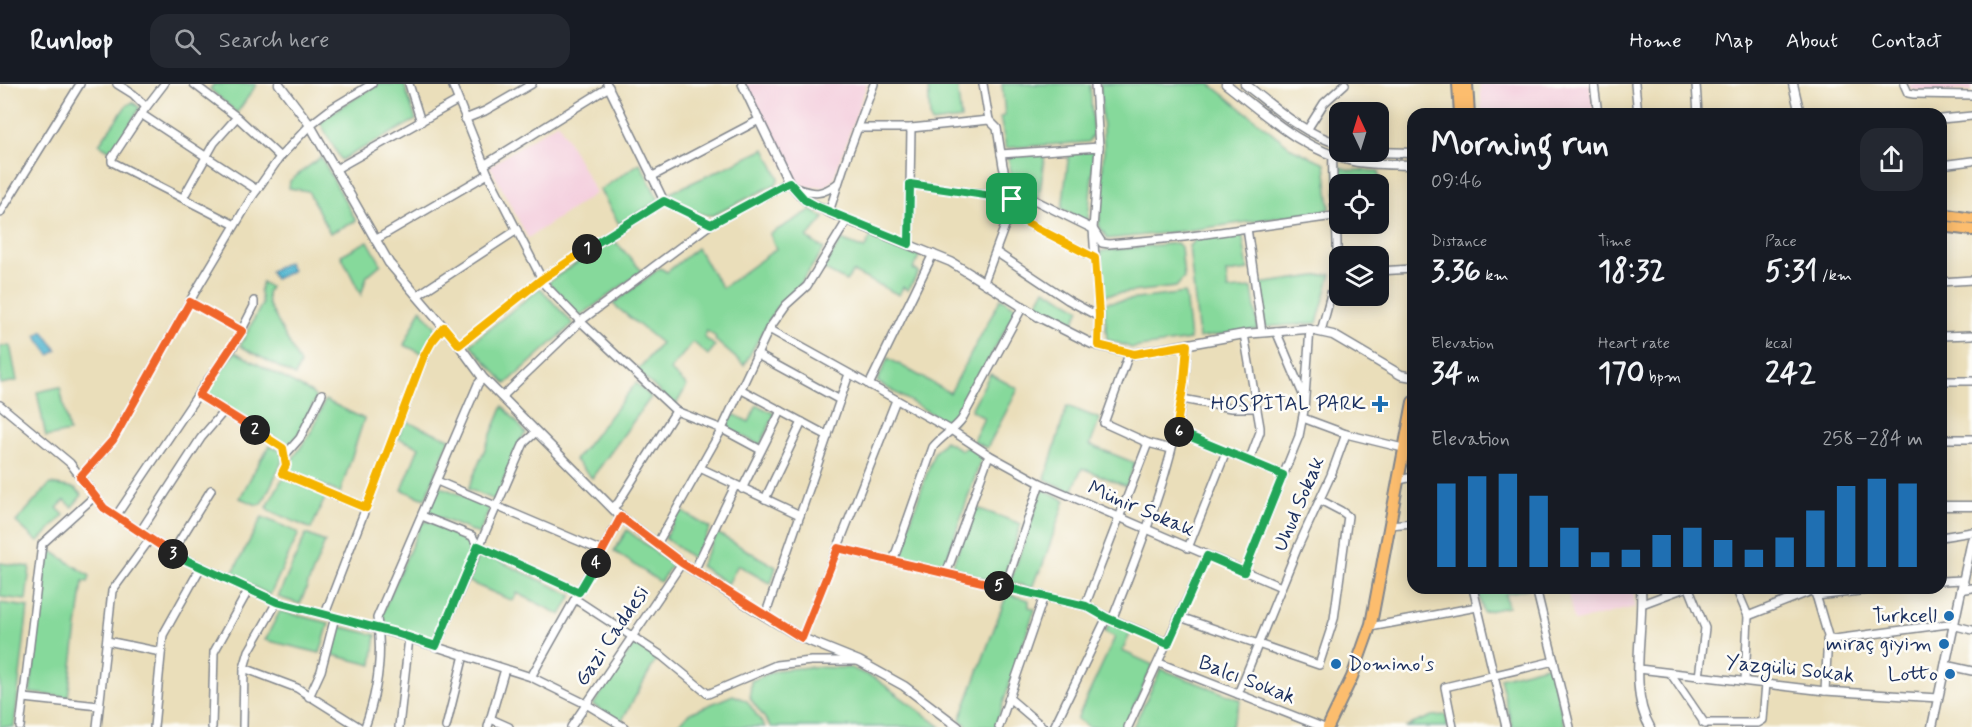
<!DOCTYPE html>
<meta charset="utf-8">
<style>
:root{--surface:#171b24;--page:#242831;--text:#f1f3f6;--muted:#9ea1a6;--line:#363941;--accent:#1f6fb2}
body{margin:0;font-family:Mynerve,sans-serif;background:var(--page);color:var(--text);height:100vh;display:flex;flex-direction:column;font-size:22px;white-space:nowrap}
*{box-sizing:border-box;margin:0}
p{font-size:20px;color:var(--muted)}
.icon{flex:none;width:33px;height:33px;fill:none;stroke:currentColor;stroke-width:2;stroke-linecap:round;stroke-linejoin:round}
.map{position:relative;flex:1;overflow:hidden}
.sheet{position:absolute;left:1407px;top:24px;width:540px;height:486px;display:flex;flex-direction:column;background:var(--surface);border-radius:18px;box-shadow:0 3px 15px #0003}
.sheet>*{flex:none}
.needle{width:39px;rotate:356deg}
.buttons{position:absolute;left:1329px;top:18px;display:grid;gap:12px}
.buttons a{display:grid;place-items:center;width:60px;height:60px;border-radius:12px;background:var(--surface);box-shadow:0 3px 15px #0003;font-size:30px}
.pin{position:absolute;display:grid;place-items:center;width:51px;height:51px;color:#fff;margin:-26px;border-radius:12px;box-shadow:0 3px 9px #0006}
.km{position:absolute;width:30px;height:30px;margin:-15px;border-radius:50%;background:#222;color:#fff;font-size:16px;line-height:30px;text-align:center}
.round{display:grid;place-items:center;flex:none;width:63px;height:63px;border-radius:18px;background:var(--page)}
.summary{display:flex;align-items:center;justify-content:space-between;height:102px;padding:0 24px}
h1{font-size:33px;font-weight:700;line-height:45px}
.figures{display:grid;grid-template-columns:repeat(3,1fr);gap:9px;height:102px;padding:6px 24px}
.figures div{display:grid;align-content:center}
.figures b{font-size:30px;font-weight:700}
.figures small{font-size:16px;font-weight:400}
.figures p{font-size:16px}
.chart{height:168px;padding:12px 24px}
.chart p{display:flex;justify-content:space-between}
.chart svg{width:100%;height:108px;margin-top:6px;stroke:var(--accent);stroke-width:6}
header{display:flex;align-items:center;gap:36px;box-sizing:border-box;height:84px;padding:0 30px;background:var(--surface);border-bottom:2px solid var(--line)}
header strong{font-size:28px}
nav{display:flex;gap:33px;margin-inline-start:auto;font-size:21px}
.search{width:420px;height:54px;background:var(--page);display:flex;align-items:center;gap:15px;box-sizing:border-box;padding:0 21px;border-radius:18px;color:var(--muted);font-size:22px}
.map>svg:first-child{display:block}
</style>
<header>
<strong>Runloop</strong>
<div class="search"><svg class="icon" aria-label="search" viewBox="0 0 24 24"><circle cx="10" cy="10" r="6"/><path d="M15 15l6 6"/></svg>Search here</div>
<nav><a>Home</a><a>Map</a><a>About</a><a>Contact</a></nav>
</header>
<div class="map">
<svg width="1972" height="643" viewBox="0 0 1972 643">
<rect width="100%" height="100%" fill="#fdfcf7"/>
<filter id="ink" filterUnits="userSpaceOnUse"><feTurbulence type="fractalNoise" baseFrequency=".0167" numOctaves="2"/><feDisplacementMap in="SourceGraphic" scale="12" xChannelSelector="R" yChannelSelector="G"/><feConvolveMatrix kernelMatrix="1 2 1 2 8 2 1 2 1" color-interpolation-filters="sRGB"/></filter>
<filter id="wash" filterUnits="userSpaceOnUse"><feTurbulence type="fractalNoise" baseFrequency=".008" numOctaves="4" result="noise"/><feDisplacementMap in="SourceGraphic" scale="24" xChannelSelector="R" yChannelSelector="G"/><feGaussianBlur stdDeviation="1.35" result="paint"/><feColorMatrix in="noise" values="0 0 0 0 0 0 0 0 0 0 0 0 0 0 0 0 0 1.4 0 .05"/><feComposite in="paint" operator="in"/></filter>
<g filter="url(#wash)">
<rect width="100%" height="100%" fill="#eadeba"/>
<!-- built -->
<g fill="#f4cfde">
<polygon points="745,0 867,0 833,96 826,103 810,103 801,101 793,95 781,76"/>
<polygon points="1480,0 1590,0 1594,30 1482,30"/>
<polygon points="1908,0 1972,0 1972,7 1920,7 1911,5"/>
<polygon points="558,38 596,109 528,154 490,82"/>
<polygon points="1567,504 1633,504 1635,523 1574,538"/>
</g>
<!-- green -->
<g fill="#86d99b" stroke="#50847c" stroke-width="1.5">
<polygon points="214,0 257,0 237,29 210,5"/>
<polygon points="378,0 404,0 416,36 341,76 320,38 333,28"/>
<polygon points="928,0 957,0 961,35 932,39 930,34"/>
<polygon points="1002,0 1090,0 1093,51 1088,58 1006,64 1000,33 1005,32"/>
<polygon points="1100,0 1210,0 1293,65 1325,79 1330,124 1326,127 1184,147 1108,155 1099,142 1104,64"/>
<polygon points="133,18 140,24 112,68 99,60 126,22"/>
<path d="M765,65L779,94L776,100L714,131C701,133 677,120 670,109Z"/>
<polygon points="1092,67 1094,72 1088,136 1086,138 1062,125 1069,69"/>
<path d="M1045,70L1039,115C1010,100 1014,104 1008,72Z"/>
<polygon points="321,73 356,137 330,149 308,107 289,104 290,97"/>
<polygon points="640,79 659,117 619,140 600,106"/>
<polygon points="1335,82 1351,86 1379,87 1382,124 1379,124 1378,100 1340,100 1339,127 1337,128"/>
<polygon points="811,126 824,134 807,154 824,165 792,212 776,224 744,281 715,256 716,253 707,247 704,253 715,262 708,271 693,258 670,286 687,302 675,322 637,287 661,259 613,220 660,184 667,188 697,164 722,204 776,165 770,150"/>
<polygon points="1242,149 1248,186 1226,189 1228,206 1252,204 1258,245 1199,254 1189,162 1196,155"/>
<polygon points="872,151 920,170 913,185 919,188 908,206 903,203 899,211 853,188 846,197 823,185 841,156 864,165"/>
<polygon points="613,155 642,187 580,232 548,198"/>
<polygon points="368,157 381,180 367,192 361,211 341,171"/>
<polygon points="1177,159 1181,163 1184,194 1176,203 1104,211 1101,167"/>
<polygon points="1331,190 1317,239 1265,243 1259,200"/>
<polygon points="262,198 270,203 267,209 268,219 300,280 295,292 240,262 262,220 260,207"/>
<polygon points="540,204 573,240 506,300 470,260"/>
<polygon points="1045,205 1080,225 1071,243 1035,224"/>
<polygon points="1185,209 1190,256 1132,264 1107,255 1104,219"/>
<polygon points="1001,214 1017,224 954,339 949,340 877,298 888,274 950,309"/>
<polygon points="421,225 437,245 423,270 404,261"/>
<polygon points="10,261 17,297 0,300 0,263"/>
<polygon points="235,268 312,309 316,314 297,353 288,362 204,310"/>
<polygon points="990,290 1018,305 987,364 973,357 984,334 971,326"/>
<polygon points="636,299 651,313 592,394 575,376"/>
<polygon points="60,303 69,348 46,353 37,308"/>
<polygon points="325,316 364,335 340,409 286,385 313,345"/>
<polygon points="757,321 775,330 760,361 726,344 733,330 749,338"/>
<polygon points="503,322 526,349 522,354 495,416 468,405"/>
<polygon points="1067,322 1100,335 1090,361 1135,379 1126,402 1082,384 1072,408 1045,395"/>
<polygon points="405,337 450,355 425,415 402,406 419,363 398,354"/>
<polygon points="945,357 962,366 968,362 982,373 943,485 900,474 899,470 934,369"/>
<polygon points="270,362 281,367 283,376 262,420 257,421 240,414 258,380"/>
<polygon points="285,394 326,412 311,445 268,426 267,423 281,397"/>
<polygon points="50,400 75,404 82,411 72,423 65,416 57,424 64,431 38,458 16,438"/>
<polygon points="439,402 490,423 479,450 428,429"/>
<polygon points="1043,405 1065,416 1040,489 1038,488 1032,504 1010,498"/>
<polygon points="974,423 1021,440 1002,499 951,486"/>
<polygon points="680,426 710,444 695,476 665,454"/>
<polygon points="262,433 299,449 270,511 231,492"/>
<polygon points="427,437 469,454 474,462 433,557 383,541 381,532 421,440"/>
<polygon points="627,446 672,481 660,498 614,467"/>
<polygon points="717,449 776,483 771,500 738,481 728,500 700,482"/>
<polygon points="306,450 325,458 300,520 278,513"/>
<polygon points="47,464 90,492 88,498 83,497 68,613 30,609"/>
<polygon points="480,468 572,511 561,531 517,509 513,517 467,497"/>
<polygon points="0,479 30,483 26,516 0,513"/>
<polygon points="1477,504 1530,504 1505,510 1508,523 1483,528"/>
<polygon points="1007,510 1029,516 1029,523 1035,525 995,643 969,643 960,636"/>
<polygon points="0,519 28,523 14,643 0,643"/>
<polygon points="280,527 329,539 320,569 265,556"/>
<polygon points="1110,538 1131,548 1122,567 1153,581 1124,643 1089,643 1077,635 1115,553 1105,548"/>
<polygon points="337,542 376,551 372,581 329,570"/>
<polygon points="635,559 657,574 621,638 593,621"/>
<polygon points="1550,581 1565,643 1512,643 1500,594"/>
<polygon points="809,583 851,584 876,595 941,643 771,643 750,614 751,597 777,586"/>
<polygon points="1161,585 1241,616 1231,643 1133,643"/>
<polygon points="733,611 747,617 765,643 675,643 690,629"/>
<polygon points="1446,631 1448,643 1405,643 1432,632"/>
</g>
<!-- water -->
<g fill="#50b5cf" stroke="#367296" stroke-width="1.5">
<polygon points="288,178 292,187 275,195 270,187"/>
<polygon points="43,247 57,266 50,271 36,252"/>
</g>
</g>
<g filter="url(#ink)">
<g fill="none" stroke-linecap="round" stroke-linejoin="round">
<!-- minor casing -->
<g stroke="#82868c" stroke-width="10">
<g id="minor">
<polyline points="117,0 133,10 146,23"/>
<polyline points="164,0 141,30 112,74 112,78 235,141"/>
<polyline points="194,0 237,33 280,73"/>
<polyline points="409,0 421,38"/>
<polyline points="452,0 488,90 545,201 580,237 676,327 722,345 761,366"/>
<polyline points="607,0 664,117 711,140"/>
<polyline points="983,0 989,36 997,44 1003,82 1013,120 984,198"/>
<polyline points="1095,0 1099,63"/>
<polyline points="1594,0 1598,30"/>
<polyline points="1635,0 1638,30"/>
<polyline points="1696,0 1698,30"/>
<polyline points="1904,0 1908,9 1914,10 1972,11"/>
<polyline points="141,30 257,106"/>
<polyline points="465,35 485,27 532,0"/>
<polyline points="1941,35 1972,32"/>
<polyline points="858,44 911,44 989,36"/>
<polyline points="1307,46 1324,19 1345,0"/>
<polyline points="1001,70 1099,63 1093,145 1099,231 1098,262"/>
<polyline points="484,81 609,3"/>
<polyline points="1941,81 1972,77"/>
<polyline points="336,85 457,17"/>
<polyline points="651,93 759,36 742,0"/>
<polyline points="910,100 1013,115"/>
<path d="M796,104C815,111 822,111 838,99"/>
<polyline points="1010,104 1093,145 1102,159 1109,160 1184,153 1334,132"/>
<polyline points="183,114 214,59 237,33"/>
<polyline points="829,128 847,73 874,0"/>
<polyline points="0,129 80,0"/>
<polyline points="1010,130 1095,174"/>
<polyline points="1247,144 1262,248"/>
<polyline points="375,156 488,90"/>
<polyline points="909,160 911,44"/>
<polyline points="996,168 1068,216 1099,233"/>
<polyline points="1378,187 1413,185"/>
<polyline points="1941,198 1972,196"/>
<polyline points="418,211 517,146"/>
<polyline points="190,218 242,247"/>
<polyline points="769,245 951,346 989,371 946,490"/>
<polyline points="1276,247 1304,313"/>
<path d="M1321,247C1328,222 1336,196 1337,170C1338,137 1331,104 1333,71"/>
<polyline points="1244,250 1260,343 1260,348 1249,377"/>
<polyline points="1941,252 1972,251"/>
<polyline points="459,261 542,195 584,167 664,117"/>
<polyline points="756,270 840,316"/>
<polyline points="1129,270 1104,339 1148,359 1171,365"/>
<polyline points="1941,297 1972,297"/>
<polyline points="869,301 933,170"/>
<polyline points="740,305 828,352"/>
<polyline points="199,311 283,364 286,380 282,389 366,424"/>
<polyline points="502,313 582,236 711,140 789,98"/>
<polyline points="1182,315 1231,324 1257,324"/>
<polyline points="0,321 70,379 104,424 172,469 277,518 396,550 531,593 586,620 624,643"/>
<polyline points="1303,334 1346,350 1403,364"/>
<polyline points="1176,347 1283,391"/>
<polyline points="1941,355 1972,355"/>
<polyline points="285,371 300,354 322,310"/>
<polyline points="989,371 1040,399 1281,503"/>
<polyline points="700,384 800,431"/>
<polyline points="80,393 113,356 194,210 252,113 280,73 310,41 332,24 372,0"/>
<polyline points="1399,396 1413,393"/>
<polyline points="437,397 602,467"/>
<polyline points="742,405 781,327"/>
<polyline points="765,415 802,338"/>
<polyline points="612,424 618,419 676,327"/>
<polyline points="116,432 207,297 233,263 254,222 254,217"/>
<polyline points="422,432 472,452 478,462 579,508"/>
<polyline points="1389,441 1413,439"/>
<polyline points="140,448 201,354 224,327"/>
<polyline points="1941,453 1972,448"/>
<polyline points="657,460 722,345 769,245 786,221 807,202 848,135"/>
<polyline points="838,464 1085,522 1107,533 1168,559"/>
<polyline points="1188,464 1226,368"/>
<polyline points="172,469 211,406"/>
<path d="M893,477L933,363C942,352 954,346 962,335L1023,222"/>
<polyline points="694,487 735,402"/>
<polyline points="1244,488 1299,352 1304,326 1310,245"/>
<polyline points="1941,497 1963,496 1966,505 1972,504"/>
<polyline points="1005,504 1040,399"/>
<polyline points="1473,504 1506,643"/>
<polyline points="1536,504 1570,643"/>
<polyline points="1689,504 1705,544 1699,593"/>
<polyline points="1736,504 1748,532 1745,597"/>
<polyline points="1814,504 1828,552 1825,607"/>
<polyline points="1816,512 1885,504"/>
<polyline points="575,515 662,572 708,610 776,581 811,577 857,577"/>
<polyline points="1642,520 1685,504"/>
<polyline points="1085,522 1148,359"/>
<polyline points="325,530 423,275 431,259 444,243"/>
<polyline points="765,532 849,290"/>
<polyline points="1748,532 1814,506"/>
<polyline points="1180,533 1319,581 1334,535 1348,432 1341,427 1320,416"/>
<path d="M1112,536C1146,448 1185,356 1187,261"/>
<polyline points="1370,543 1477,523"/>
<polyline points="802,554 896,316"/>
<polyline points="1827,556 1948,540 1972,546"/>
<polyline points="107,557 161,568"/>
<polyline points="436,562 524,359 536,348"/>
<polyline points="1159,579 1322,643"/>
<polyline points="1945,581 1972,587"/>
<polyline points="244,584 297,604 359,643"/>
<polyline points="1639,585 1825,607 1938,614"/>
<polyline points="1671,590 1705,640"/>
<polyline points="531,593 621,433"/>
<polyline points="1238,610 1297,465 1331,391 1346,350"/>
<polyline points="309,613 321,587 335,533"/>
<polyline points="24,614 99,622"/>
<polyline points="1009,614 1043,643"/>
<polyline points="491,635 509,643"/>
<polyline points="1703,639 1758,639 1763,636 1766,599"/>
<polyline points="20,643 42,460 95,412"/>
<polyline points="97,643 112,507 150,455"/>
<polyline points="154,643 163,551 201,483"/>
<polyline points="212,643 214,568 249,505"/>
<polyline points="243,643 244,584 249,567 277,518"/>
<path d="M365,643C377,609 383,570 377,534L478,300L483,294"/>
<polyline points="399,643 409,554"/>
<polyline points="446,643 464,571"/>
<polyline points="488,643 505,585"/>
<polyline points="571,643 682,479"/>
<polyline points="999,643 1044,512"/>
<polyline points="1054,643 1107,533"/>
<polyline points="1128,643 1207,472"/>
<polyline points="1453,643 1445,603 1554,577"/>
</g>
</g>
<!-- tertiary casing -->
<g stroke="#82868c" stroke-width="11">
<g id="tertiary">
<polyline points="279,0 310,41 389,179 459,261 483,294 621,433 682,479 765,532 802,554 859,577 904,602 958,643"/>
<path d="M1226,0C1265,30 1303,67 1353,77C1372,81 1393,80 1413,81"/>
<path d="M1245,0C1274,23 1303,50 1340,60"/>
<polyline points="1793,0 1800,30"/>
<polyline points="759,36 789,98 805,116 833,130 951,178 1039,233 1092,260 1134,270 1244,250 1306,245 1333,251 1401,291 1413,293"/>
<polyline points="1374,68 1413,69"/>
<polyline points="1941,422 1972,422"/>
<path d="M1641,504C1644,545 1628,607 1650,643"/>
<polyline points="1932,643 1972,456"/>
</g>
</g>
<!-- primary casing -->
<g stroke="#82868c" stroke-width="14">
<g id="primary">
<polyline points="1458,0 1460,30"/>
<polyline points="1467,0 1469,30"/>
<polyline points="1941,130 1972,135"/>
<polyline points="1941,142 1972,146"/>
<polyline points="1328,643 1352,593 1371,540 1413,318"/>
</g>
</g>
<!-- minor -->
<use href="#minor" stroke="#fff" stroke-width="7"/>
<!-- tertiary -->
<use href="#tertiary" stroke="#fff" stroke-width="8"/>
<!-- primary -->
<use href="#primary" stroke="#fcbd6e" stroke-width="10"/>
</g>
</g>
<g fill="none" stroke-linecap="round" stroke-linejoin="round" filter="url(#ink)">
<!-- split-1 casing -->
<g stroke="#fff" stroke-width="12">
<polyline id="split-1" points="587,165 664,117 711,140 789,98 805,116 818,123 909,160 910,100 1012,115"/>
</g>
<!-- split-2 casing -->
<g stroke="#fff" stroke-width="12">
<polyline id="split-2" points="255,346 283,364 286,381 282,389 366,424 423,274 431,259 444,243 459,261 542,195 587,165"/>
</g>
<!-- split-3 casing -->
<g stroke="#fff" stroke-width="12">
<polyline id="split-3" points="173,470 104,424 80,393 113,356 190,218 242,247 199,311 255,346"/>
</g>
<!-- split-4 casing -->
<g stroke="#fff" stroke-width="12">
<polyline id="split-4" points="173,470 277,518 396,549 436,562 478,462 579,508 596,479"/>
</g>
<!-- split-5 casing -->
<g stroke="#fff" stroke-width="12">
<polyline id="split-5" points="596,479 621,433 682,479 802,554 838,464 999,502"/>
</g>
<!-- split-6 casing -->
<g stroke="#fff" stroke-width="12">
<polyline id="split-6" points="999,502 1086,522 1107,534 1168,560 1207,472 1244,488 1283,391 1179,348"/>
</g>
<!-- split-7 casing -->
<g stroke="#fff" stroke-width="12">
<polyline id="split-7" points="1012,115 1013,120 1010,130 1095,174 1099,231 1098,261 1134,270 1187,261 1184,298 1176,347 1179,348"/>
</g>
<!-- split-1 -->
<use href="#split-1" stroke="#22a559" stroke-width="8"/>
<!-- split-2 -->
<use href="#split-2" stroke="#f5b400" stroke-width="8"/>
<!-- split-3 -->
<use href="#split-3" stroke="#f0652b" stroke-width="8"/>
<!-- split-4 -->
<use href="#split-4" stroke="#22a559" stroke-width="8"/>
<!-- split-5 -->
<use href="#split-5" stroke="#f0652b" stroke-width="8"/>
<!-- split-6 -->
<use href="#split-6" stroke="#22a559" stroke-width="8"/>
<!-- split-7 -->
<use href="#split-7" stroke="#f5b400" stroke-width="8"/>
</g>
<!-- markers -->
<g fill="#1f6fb2" stroke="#fdfcf7" stroke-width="2">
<path d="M1377 311h6v6h6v6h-6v6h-6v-6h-6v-6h6z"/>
<circle cx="1949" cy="532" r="6"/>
<circle cx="1944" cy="560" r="6"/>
<circle cx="1336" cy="580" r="6"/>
<circle cx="1950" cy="590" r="6"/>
</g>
<g text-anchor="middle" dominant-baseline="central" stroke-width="5" stroke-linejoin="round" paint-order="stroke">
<!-- poi labels -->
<g font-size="21" fill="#1b2f5e" stroke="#fdfcf7" text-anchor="end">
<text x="1366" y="320">HOSPİTAL PARK</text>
<text x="1937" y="532">Turkcell</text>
<text x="1932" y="560">miraç giyim</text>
<text x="1348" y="580" text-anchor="start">Domino's</text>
<text x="1938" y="590">Lotto</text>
</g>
<!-- street labels -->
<g font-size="21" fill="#1b2f5e" stroke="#fdfcf7">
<text transform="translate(1299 420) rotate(-67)">Uhud Sokak</text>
<text transform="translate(1141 425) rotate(23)">Münir Sokak</text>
<text transform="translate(612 552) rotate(-56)">Gazi Caddesi</text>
<text transform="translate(1790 585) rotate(6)">Yazgülü Sokak</text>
<text transform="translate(1247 596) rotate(21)">Balcı Sokak</text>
</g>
</g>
</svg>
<div class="buttons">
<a><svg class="needle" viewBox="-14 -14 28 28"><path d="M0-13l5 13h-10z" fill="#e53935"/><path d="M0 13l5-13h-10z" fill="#9ea1a6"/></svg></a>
<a><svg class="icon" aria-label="locate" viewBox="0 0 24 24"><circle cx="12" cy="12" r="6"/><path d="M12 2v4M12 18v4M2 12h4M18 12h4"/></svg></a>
<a><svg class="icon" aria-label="layers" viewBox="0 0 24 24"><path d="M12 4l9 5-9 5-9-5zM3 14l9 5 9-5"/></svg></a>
</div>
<div class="pin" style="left:1012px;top:115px;background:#1e9e55"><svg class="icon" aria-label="arrive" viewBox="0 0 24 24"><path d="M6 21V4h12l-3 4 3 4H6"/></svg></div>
<b class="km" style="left:587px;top:165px">1</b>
<b class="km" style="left:255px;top:346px">2</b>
<b class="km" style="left:173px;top:470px">3</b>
<b class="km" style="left:596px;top:479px">4</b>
<b class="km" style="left:999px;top:502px">5</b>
<b class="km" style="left:1179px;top:348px">6</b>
<section class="sheet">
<div class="summary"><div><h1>Morning run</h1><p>09:46</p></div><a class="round"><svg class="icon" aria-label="share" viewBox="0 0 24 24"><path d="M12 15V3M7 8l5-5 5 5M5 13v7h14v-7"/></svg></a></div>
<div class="figures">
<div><p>Distance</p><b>3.36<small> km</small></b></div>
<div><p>Time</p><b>18:32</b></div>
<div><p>Pace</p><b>5:31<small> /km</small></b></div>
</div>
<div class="figures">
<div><p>Elevation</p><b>34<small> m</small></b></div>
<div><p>Heart rate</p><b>170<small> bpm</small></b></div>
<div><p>kcal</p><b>242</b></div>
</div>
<div class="chart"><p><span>Elevation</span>258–284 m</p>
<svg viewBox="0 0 160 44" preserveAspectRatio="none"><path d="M5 44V10M15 44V7M25 44V6M35 44V15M45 44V28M55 44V38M65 44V37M75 44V31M85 44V28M95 44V33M105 44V37M115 44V32M125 44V21M135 44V11M145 44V8M155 44V10"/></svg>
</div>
</section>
</div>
